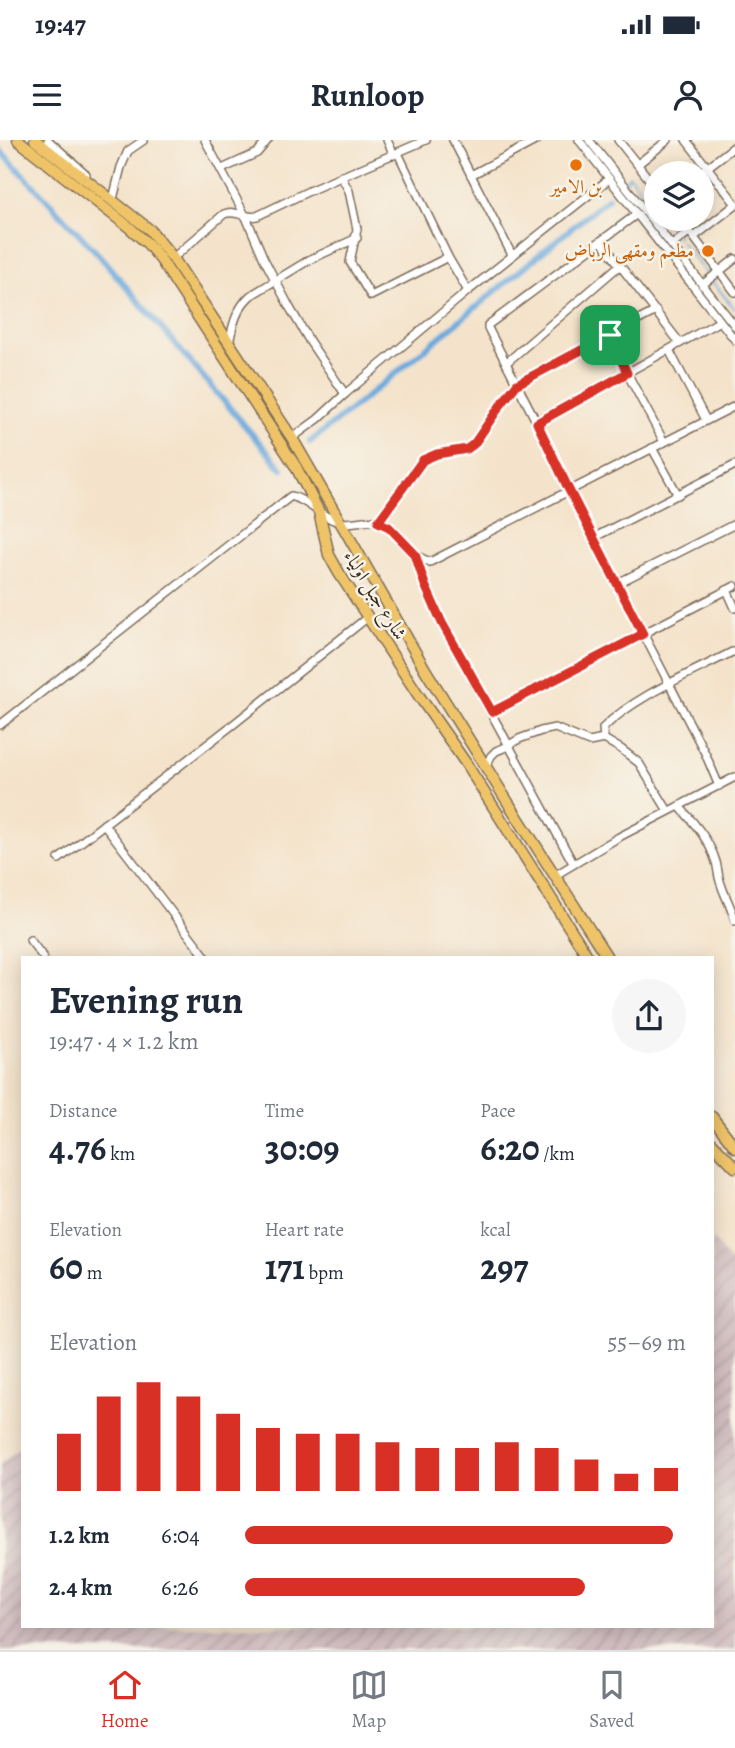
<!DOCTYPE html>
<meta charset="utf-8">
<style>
:root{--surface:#fff;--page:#f6f6f7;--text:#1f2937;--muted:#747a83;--line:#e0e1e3;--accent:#d93025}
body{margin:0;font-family:Alegreya,Amiri,serif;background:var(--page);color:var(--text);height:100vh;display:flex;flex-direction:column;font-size:26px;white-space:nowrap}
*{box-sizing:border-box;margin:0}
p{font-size:23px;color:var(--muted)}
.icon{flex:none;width:38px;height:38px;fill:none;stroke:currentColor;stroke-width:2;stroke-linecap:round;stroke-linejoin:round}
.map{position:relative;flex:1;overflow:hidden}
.drawer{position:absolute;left:21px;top:816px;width:693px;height:672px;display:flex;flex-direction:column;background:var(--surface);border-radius:0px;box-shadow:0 4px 18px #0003}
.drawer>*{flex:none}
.controls{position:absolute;left:644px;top:21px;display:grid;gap:14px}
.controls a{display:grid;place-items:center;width:70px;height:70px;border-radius:50%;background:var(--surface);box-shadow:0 4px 18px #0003;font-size:35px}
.pin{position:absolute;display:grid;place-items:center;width:60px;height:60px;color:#fff;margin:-30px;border-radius:14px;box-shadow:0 4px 10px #0006}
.round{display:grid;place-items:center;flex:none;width:74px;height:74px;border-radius:37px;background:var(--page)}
.summary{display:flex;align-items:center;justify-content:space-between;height:119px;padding:0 28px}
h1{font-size:38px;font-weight:700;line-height:52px}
.figures{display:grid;grid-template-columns:repeat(3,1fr);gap:10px;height:119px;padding:7px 28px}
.figures div{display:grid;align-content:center}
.figures b{font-size:35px;font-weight:700}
.figures small{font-size:19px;font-weight:400}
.figures p{font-size:19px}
.chart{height:196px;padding:14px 28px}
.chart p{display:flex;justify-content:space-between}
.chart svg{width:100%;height:126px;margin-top:7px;stroke:var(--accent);stroke-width:6}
ul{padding:0 28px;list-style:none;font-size:23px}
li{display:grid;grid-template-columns:112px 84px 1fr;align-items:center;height:52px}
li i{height:18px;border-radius:9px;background:var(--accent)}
.status{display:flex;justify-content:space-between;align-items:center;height:49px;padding:0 35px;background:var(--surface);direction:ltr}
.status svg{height:19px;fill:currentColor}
header{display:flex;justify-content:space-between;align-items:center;height:91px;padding:0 28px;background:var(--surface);font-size:32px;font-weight:700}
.tabs{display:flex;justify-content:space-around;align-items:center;height:98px;border-top:2px solid var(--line);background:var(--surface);font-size:19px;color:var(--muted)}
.tabs a{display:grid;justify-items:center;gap:4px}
.tabs .current{color:var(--accent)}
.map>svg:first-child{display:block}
</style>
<div class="status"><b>19:47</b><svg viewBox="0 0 49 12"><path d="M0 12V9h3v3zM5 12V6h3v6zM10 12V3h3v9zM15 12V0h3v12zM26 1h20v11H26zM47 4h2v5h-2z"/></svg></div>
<header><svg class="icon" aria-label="menu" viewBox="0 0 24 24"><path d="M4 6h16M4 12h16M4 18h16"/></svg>Runloop<svg class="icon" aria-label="person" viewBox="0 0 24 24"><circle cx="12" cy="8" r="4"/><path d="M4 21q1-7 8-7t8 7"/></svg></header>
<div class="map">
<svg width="735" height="1510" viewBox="0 0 735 1510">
<defs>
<pattern id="industrial-furrows" width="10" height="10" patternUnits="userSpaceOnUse" patternTransform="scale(1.75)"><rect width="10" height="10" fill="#d2bec1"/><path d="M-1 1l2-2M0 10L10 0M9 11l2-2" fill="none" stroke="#b5a3a5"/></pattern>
</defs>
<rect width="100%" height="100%" fill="#f7f3e8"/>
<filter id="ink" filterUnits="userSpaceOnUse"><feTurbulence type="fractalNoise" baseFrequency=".0143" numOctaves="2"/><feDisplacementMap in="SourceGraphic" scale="14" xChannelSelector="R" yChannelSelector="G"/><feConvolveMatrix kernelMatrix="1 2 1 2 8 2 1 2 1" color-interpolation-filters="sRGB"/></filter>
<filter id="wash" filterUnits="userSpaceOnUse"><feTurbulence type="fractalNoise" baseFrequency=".00686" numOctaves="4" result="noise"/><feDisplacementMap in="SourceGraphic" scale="28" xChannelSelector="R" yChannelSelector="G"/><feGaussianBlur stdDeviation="1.57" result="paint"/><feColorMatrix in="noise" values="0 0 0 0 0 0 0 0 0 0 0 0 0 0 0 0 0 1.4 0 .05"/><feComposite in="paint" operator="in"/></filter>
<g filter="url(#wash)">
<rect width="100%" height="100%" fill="#f4e3ca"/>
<!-- industrial -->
<polygon fill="url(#industrial-furrows)" points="712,1098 735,1128 735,1510 0,1510 0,1324 23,1305 23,1486 712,1486"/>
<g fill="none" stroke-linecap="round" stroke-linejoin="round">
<!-- stream -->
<g stroke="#6aa9dd" stroke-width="2">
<polyline points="626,41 629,35 656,69"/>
<polyline points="664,79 678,97"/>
<polyline points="681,102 708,136"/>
<polyline points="711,140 735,169"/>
</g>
<!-- canal -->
<g stroke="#6aa9dd" stroke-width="6">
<polyline points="0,10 98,114 282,329"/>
<polyline points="310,302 379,247 608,58"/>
</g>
</g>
</g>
<g filter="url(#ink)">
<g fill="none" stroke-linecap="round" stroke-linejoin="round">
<!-- minor casing -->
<g stroke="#7c6b5a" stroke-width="10">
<g id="minor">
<polyline points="48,0 86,34"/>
<polyline points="205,0 246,77 264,119 290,168 310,202 345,254"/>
<polyline points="387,0 394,15"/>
<polyline points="453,0 512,115"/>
<polyline points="579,0 735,200"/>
<polyline points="589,0 735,186"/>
<polyline points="618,0 656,48"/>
<polyline points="686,0 735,63"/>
<polyline points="398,13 448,117 468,151"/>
<polyline points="638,24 668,0"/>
<polyline points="222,29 257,13 268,0"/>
<polyline points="700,33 735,6"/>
<polyline points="471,35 537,0"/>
<polyline points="341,36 349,51 357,89 350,122 371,156 448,117"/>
<polyline points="113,59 121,27 128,11 144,0"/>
<polyline points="637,74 488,185 488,188 537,283 569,350 705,613 719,646"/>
<polyline points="680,79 735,152"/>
<polyline points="694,97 735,65"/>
<polyline points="601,101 680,203"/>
<polyline points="672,105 689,92"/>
<path d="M173,118L224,74C236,69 245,79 257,76L311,50L426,0"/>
<polyline points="702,145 735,119"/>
<polyline points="610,195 627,233 664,302"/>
<path d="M229,203C233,185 236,169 250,156L309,120L357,98"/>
<polyline points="669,210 706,280"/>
<polyline points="506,223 620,125"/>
<polyline points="537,283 720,181"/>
<polyline points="292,298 318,279 345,254 468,151 609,39"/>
<polyline points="652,308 678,355"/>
<polyline points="378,382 423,320 437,314 467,309 474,304 500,266 517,244 656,171"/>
<polyline points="593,398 735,325"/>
<polyline points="415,414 425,445 442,483 573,723"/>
<polyline points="618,443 735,384"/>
<polyline points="727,450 735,468"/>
<polyline points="492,572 735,446"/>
<path d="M0,585L291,356C309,360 321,378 340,382C355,386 369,374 388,386C399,393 405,406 415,414C419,417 425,420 430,422L735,266"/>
<path d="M604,599L603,588C635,556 692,533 732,512H735"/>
<polyline points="486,627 491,616 496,611 506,607 519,599 541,591 555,588 589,602 604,599 621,609 639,623 668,671"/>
<path d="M679,666C694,683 709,699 716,722C718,729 718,737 721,744C725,757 732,768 735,781"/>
<polyline points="104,684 206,817"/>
<polyline points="59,719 235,583 368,477"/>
<polyline points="554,736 619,697 735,637"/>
<polyline points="30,800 43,817"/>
</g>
</g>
<!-- highway casing -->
<g stroke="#7c6b5a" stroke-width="13">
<g id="highway">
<polyline points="18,0 130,88 148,104 161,120 296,327 319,372 329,415 339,433 419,556 465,622 588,817"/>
<polyline points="35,0 150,90 173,118 292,298 426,531 509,664 607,817"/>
<polyline points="712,977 735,1007"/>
<polyline points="712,1003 735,1027"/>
</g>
</g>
<!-- minor -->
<use href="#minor" stroke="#fff" stroke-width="7"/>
<!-- highway -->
<use href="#highway" stroke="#efc469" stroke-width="10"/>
</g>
</g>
<g fill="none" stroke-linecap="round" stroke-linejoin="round" filter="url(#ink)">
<!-- route casing -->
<g stroke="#fff" stroke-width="14">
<polygon id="route" points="610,195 627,233 537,283 569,350 643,494 492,572 442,483 425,445 415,414 389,387 378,382 423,320 437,314 467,309 474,304 500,266 517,244"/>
</g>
<!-- route -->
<use href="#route" stroke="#d93025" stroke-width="9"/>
</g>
<!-- markers -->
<g fill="#e8710a" stroke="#f7f3e8" stroke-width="2.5">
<circle cx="576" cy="25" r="7"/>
<circle cx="708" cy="111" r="7"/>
</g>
<g text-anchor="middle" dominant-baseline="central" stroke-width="5" stroke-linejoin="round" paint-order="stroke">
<!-- food labels -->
<g font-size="19" fill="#c56008" stroke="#f7f3e8">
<text x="576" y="47">بن الامير</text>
<text x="694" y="111" text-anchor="end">مطعم ومقهى الرباض</text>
</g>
<!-- street labels -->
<g font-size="19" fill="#3b2a1e" stroke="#f7f3e8">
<text transform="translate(375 455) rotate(58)">شارع جبل اولياء</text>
</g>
</g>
</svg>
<div class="controls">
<a><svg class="icon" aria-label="layers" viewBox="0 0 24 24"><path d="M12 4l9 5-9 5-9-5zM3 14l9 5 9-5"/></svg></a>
</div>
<div class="pin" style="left:610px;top:195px;background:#1e9e55"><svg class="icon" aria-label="arrive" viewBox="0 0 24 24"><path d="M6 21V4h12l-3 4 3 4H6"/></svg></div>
<section class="drawer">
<div class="summary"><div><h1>Evening run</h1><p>19:47 · 4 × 1.2 km</p></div><a class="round"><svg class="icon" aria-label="share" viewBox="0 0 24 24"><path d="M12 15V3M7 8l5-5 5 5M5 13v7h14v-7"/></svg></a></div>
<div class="figures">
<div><p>Distance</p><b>4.76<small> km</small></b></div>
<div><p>Time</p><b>30:09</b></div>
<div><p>Pace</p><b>6:20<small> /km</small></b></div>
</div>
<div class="figures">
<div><p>Elevation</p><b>60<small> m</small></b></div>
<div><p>Heart rate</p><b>171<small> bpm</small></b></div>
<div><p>kcal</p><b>297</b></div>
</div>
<div class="chart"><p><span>Elevation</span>55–69 m</p>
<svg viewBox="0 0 160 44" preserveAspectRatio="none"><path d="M5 44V24M15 44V11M25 44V6M35 44V11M45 44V17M55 44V22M65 44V24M75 44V24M85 44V27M95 44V29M105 44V29M115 44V27M125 44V29M135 44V33M145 44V38M155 44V36"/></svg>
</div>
<ul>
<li><b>1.2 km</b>6:04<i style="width:97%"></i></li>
<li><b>2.4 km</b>6:26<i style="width:77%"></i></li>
</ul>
</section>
</div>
<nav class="tabs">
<a class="current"><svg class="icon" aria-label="home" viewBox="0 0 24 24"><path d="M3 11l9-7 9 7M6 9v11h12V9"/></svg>Home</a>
<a><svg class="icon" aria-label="map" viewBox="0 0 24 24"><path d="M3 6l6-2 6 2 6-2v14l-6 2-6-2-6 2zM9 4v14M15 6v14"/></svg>Map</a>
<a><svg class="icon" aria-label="saved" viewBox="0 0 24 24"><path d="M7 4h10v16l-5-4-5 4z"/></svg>Saved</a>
</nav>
